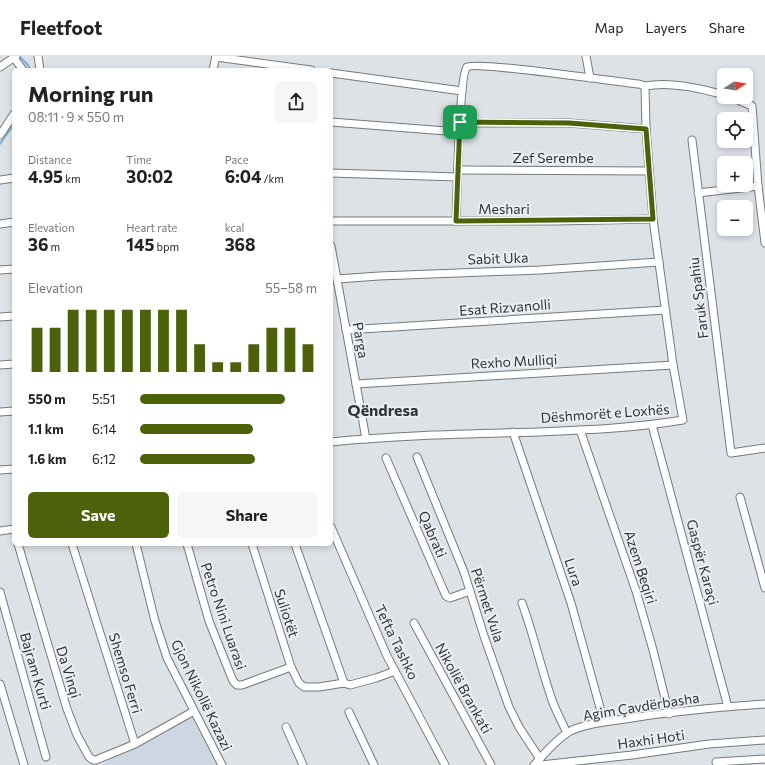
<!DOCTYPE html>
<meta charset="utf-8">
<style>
:root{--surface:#fff;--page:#f6f6f6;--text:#222;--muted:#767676;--line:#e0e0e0;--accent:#4d610a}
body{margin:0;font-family:Commissioner,sans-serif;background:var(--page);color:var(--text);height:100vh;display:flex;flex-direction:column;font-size:15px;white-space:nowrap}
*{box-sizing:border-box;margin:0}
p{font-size:13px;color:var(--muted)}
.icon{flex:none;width:22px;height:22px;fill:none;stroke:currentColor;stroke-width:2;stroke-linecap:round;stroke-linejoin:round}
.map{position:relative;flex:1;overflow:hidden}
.details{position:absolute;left:12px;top:12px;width:321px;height:478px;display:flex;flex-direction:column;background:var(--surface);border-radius:6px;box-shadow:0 2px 6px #0003}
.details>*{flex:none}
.needle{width:26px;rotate:78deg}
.tools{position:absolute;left:717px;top:12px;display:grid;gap:8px}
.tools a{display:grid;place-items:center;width:36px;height:36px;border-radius:6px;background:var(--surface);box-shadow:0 2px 6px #0003;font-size:20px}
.pin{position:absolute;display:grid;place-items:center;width:34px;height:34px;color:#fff;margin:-17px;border-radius:8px;box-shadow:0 2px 6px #0006}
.round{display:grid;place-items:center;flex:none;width:42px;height:42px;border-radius:6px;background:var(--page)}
.head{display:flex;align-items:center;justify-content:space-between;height:68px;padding:0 16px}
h1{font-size:22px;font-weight:700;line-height:30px}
.metrics{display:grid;grid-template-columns:repeat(3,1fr);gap:6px;height:68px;padding:4px 16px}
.metrics div{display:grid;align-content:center}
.metrics b{font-size:17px;font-weight:700}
.metrics small{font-size:11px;font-weight:400}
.metrics p{font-size:11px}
.chart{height:112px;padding:8px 16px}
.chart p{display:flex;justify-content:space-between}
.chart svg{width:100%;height:72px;margin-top:4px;stroke:var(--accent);stroke-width:6}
.action{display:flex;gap:8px;margin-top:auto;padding:8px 16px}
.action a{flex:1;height:46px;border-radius:6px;background:var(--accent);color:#fff;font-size:16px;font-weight:700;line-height:46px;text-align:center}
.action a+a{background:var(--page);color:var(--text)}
ul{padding:0 16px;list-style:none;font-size:13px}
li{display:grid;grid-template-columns:64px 48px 1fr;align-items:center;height:30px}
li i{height:10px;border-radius:5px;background:var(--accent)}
header{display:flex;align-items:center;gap:24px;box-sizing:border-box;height:56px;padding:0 20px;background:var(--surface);border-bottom:1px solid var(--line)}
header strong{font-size:19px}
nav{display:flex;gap:22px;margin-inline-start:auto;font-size:14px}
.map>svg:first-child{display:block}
</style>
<header>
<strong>Fleetfoot</strong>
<nav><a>Map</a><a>Layers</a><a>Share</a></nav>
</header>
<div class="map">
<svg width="765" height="709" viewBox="0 0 765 709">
<rect width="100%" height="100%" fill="#dde2e7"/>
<!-- built -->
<polygon fill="#cdd7e2" points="194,655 222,709 102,709 135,688"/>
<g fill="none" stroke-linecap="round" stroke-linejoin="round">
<!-- stream -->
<g stroke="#79aedb" stroke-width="2">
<polyline points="19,0 28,9 30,14"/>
<polyline points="0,88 14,68"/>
</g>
<!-- minor casing -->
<g stroke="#757a7e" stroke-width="9">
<g id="minor">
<polyline points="38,0 40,14"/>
<polyline points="586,0 590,22"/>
<polyline points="216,1 311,14"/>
<polyline points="14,2 23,14"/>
<polyline points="0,11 16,0"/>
<polyline points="213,14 216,0"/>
<polyline points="331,17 462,35"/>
<path d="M645,30C670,25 700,32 724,39"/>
<polyline points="731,41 752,50 758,130 765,187"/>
<polyline points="331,66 459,76"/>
<polyline points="460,67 569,67 646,73"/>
<polyline points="0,79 14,58"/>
<polyline points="692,84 731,397 765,392"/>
<polyline points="458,114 649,115"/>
<polyline points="331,117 457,121"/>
<polyline points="0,124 14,122"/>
<polyline points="698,137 758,130"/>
<polyline points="331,165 557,165 653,163"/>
<polyline points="0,168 14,166"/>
<polyline points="331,190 366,383"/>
<polyline points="0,214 14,213"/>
<polyline points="337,223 379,220 540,214 659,206"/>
<polyline points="0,261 14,260"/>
<polyline points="346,274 665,254"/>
<polyline points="0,309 14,308"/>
<polyline points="356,328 673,309"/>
<polyline points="0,356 14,355"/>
<polyline points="652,369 728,651"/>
<polyline points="580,374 636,535 653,594 669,658"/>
<polyline points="513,376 571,547 604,666"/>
<path d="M331,386C400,379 469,378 538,376C587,374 635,372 683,364L673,309L653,163L646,73L645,30L639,28C619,26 474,5 467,11C459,18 457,146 456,165"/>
<polyline points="417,401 464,516 484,580 509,651 519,671 540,703"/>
<polyline points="386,402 446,540 450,542 470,535"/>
<polyline points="0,414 14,413"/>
<polyline points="740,441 765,532"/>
<polyline points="331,471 387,600 445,709"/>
<polyline points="0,475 14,473"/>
<polyline points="18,488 67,653 77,679 89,701 93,704 96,704 135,688 194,655"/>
<polyline points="72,488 135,688"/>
<polyline points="136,488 155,565 167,602 222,709"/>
<polyline points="187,488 209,565 233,625 237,629 242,629 291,611"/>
<polyline points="252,488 291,611 299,627 304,631 319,631 344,627 350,629 376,622 395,615"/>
<polyline points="295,488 344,627"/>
<polyline points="0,536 46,701"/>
<path d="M522,547C533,577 540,608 550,638C554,652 561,664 567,677"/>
<polyline points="414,567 491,709"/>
<polyline points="0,628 24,709"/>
<polyline points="349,656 374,709"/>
<polyline points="286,671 303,709"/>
<polyline points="716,706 765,703"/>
<path d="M534,709C544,698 555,685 567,677C583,667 613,665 632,662C676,655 721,651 765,648"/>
<polyline points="541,709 632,699 709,688 765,684"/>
</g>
</g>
<!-- minor -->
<use href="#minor" stroke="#fff" stroke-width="7"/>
</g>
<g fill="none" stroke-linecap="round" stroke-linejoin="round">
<!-- route casing -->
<g stroke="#fff" stroke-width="8">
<polygon id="route" points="460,66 569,67 646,73 653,163 456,165"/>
</g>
<!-- route -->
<use href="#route" stroke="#4d610a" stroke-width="5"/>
</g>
<g text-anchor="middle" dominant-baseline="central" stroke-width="4" stroke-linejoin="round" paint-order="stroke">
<!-- street labels -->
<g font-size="14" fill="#323436" stroke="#eaeff4">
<text x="553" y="101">Zef Serembe</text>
<text x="504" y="152">Meshari</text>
<text transform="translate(498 202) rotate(-2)">Sabit Uka</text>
<text transform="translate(698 242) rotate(-97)">Faruk Spahiu</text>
<text transform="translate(505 251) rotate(-4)">Esat Rizvanolli</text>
<text transform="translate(361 284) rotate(80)">Parga</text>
<text transform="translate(514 305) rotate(-3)">Rexho Mulliqi</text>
<text transform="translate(605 357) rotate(-4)">Dëshmorët e Loxhës</text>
<text transform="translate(433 478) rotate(66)">Qabrati</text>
<text transform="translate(703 506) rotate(75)">Gaspër Karaçi</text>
<text transform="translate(641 511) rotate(72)">Azem Beqiri</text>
<text transform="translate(574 516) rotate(72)">Lura</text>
<text transform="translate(488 549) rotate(72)">Përmet Vula</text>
<text transform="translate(287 557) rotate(72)">Suliotët</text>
<text transform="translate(224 560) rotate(71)">Petro Nini Luarasi</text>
<text transform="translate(397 586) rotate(64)">Tefta Tashko</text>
<text transform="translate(36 615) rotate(74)">Bajram Kurti</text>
<text transform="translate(69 616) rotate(73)">Da Vinqi</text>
<text transform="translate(126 617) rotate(73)">Shemso Ferri</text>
<text transform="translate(464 632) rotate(61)">Nikollë Brankati</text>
<text transform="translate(202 639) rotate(64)">Gjon Nikollë Kazazi</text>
<text transform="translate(641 650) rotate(-9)">Agim Çavdërbasha</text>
<text transform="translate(651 683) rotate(-8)">Haxhi Hoti</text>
</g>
<!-- quarter labels -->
<g font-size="16" font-weight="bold" fill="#323436" stroke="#eaeff4">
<text x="383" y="353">Qëndresa</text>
</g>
</g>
</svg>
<div class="tools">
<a><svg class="needle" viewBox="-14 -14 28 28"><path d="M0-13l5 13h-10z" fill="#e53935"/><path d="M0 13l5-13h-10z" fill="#767676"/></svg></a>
<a><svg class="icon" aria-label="locate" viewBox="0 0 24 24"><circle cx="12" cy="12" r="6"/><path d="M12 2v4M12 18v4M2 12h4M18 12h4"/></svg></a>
<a>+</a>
<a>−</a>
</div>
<div class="pin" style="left:460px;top:66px;background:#1e9e55"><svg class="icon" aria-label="arrive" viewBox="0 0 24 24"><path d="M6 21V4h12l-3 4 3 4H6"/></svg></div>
<section class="details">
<div class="head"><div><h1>Morning run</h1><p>08:11 · 9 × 550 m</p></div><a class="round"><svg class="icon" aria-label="share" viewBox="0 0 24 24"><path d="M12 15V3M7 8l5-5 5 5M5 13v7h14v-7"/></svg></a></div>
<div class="metrics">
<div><p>Distance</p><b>4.95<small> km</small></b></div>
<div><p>Time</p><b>30:02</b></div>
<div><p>Pace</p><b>6:04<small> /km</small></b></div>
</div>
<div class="metrics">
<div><p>Elevation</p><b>36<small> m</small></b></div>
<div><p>Heart rate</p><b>145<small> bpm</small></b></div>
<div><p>kcal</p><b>368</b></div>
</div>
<div class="chart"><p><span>Elevation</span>55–58 m</p>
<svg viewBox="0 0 160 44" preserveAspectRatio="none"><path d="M5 44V17M15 44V17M25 44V6M35 44V6M45 44V6M55 44V6M65 44V6M75 44V6M85 44V6M95 44V27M105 44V38M115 44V38M125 44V27M135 44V17M145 44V17M155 44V27"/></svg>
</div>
<ul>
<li><b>550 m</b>5:51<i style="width:82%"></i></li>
<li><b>1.1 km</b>6:14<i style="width:64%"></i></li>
<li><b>1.6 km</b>6:12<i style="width:65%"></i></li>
</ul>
<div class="action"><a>Save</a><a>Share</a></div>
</section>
</div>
